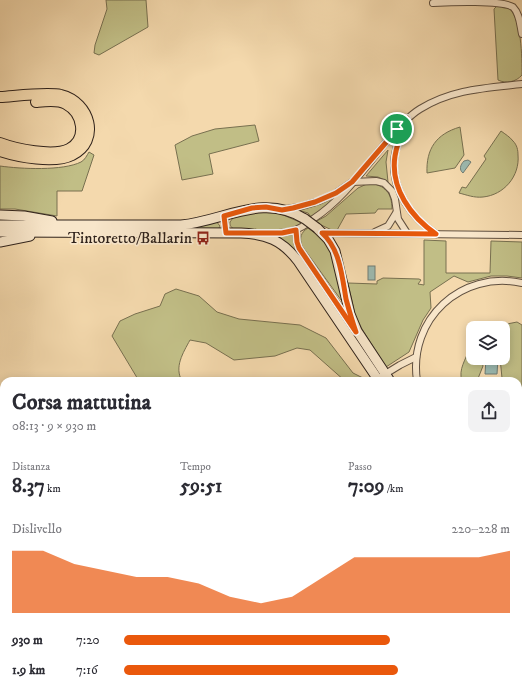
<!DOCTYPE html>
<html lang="it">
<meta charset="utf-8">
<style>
:root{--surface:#fff;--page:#f2f2f3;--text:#2b2b33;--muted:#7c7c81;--accent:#ea580c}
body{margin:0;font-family:"IM FELL DW Pica",serif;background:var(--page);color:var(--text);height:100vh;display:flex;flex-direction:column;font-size:15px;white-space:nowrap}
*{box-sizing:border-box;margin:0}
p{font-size:13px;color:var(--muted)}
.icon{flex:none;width:22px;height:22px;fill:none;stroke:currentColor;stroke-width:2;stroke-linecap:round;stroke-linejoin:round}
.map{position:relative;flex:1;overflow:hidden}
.sheet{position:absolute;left:0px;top:377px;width:522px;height:316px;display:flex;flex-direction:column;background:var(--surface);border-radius:12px 12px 0 0;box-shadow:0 2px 10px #0003}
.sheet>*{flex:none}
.fabs{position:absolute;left:466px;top:321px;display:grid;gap:8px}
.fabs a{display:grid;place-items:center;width:44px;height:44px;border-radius:8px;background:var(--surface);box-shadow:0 2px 10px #0003;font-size:20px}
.pin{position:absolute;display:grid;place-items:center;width:34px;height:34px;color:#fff;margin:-17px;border:2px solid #fff;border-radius:50%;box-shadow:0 1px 4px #0007}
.round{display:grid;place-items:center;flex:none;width:42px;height:42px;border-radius:8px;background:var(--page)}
.headline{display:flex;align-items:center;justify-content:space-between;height:68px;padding:0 12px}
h1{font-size:22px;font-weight:700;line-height:30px}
.figures{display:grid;grid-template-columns:repeat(3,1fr);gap:6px;height:68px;padding:4px 12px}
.figures div{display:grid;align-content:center}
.figures b{font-size:20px;font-weight:700}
.figures small{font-size:11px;font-weight:400}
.figures p{font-size:11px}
.chart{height:112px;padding:8px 12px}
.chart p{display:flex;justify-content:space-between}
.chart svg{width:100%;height:72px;margin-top:4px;fill:var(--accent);opacity:.7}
ul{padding:0 12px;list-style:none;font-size:13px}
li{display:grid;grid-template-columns:64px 48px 1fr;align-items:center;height:30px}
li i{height:10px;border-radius:5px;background:var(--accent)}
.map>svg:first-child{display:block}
</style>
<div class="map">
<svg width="522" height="693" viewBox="0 0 522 693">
<rect width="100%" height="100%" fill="#f4d9ad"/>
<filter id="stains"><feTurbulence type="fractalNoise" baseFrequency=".005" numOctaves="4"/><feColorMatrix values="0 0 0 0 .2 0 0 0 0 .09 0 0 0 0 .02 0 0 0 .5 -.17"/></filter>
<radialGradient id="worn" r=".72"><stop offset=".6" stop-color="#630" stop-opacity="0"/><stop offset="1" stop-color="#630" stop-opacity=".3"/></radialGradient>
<!-- green -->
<g fill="#c1be86" stroke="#787050">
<polygon points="106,0 146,0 148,27 99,55 94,53 95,45 107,9"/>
<path d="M498,5C500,6 504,6 507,7C522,15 522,59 522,75C516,82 506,84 498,80L494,9Z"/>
<polygon points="255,125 259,141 209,154 213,174 182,180 175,145 192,136 215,129"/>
<path d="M460,127L464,155L455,168L427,173C426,149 436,134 460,127Z"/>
<path d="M501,131C505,134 510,137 513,141C517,145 518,150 518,155C520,176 504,195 483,197C474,198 467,195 459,193L462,187L466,188L486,159L484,156Z"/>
<polygon points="388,150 386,162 388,182 378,177 366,176"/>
<path d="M89,152L94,155L82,191H57V216L15,209H0V166C21,169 63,171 81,162C85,160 87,155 89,152Z"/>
<path d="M369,183C385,185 392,193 392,209H378L375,213L346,214L336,232L315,222L326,216L358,188Z"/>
<polygon points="340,193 312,218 308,213 298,210 315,206"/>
<path d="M246,212H276L302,223C297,226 292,228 287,229C278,231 243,232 235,229C231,228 230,226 230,222L233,218Z"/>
<polygon points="216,221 220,226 218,230 179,228"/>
<path d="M308,228L320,237L331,251L344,304L302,246C299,238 301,232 308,228Z"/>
<polygon points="293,233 294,244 297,249 379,372 378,373 294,250 278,236"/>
<polygon points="424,240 446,241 446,273 490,273 491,241 522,242 522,278 507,276 491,276 468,282 454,276 430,292 431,308 423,320 409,352 386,367 362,329 355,315 348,283 377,284 377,281 383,278 419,279 421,280 418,284 424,285"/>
<path d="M176,289L199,296L217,312L239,319L300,325L326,338L353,373L369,381H345L310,350L297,348L275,356L234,360L206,343L190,340C183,353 174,367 182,381H139L112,336L120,321L135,314L160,306L165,294Z"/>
<polygon points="517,322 522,325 522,401 518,404 518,381 506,381 502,378 500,358 503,358 503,328 477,328 488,324 497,326"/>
<path d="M473,333V358H481L483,366L477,381H462C458,369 466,360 469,349C471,343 469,338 473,333Z"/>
<polygon points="0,411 4,416 4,471 0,468"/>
<polygon points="0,479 4,482 4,520 0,517"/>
<polygon points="522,633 522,693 514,693 511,689 518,689 518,636"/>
<polygon points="17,689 31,689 32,692 36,692 36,689 61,689 65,693 18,693"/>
</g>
<!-- water -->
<g fill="#9cb9af" stroke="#707d74">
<path d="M468,160L471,162L463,173C459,170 460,165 464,161Z"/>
<rect x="368" y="266" width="7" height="14"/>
<polygon points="486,358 498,358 497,374 485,374"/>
</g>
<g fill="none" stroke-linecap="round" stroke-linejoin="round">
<!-- minor casing -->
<g stroke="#605040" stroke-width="8">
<g id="minor">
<path d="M433,3C451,2 501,0 513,7C520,14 520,25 522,34"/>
<path d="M406,122C401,134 395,147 394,161C392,191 412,218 436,234"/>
<polyline points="286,209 299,207 319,201 336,193 352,182 376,181 384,183 392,191 395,199 398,219 407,233"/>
<polyline points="224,216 226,233"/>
<polyline points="296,230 297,242 299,248 351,324"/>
<polyline points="375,232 388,226 396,213"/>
<path d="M262,233C272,233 283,234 292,231C300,229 307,224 313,219C344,199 364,168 388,140C397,129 407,117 420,109C452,89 486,88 522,84"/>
<polyline points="322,233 522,235"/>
<polyline points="382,376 400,365 416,357"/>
<path d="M417,381C408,319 461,270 522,283"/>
<polyline points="518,450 522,450"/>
</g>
</g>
<!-- secondary casing -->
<g stroke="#2f221b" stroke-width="11">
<g id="secondary">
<polyline points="0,215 24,216 52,221"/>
<path d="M0,225H181C225,221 263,192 305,219"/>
<polyline points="317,228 328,239 335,251 350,314 357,331 390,381"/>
<path d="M0,232L241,233C266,234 282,240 298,261L379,381"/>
<polyline points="0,242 30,236"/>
<polyline points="518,572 522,578"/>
<polyline points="518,588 522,594"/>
</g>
</g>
<!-- trunk casing -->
<g stroke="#2f221b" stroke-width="12">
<g id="trunk">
<path d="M0,97C16,96 47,92 61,95C90,102 101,141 72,155C55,164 18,157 0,151"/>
<path d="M0,143C16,149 53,157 69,149C88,139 83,113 66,104C58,99 45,101 36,102"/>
</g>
</g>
<!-- minor -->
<use href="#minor" stroke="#f8e6ca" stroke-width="6"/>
<!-- secondary -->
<use href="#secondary" stroke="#f8e6ca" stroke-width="9"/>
<!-- trunk -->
<use href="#trunk" stroke="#f4d9ad" stroke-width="10"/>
<!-- secondary-bridge casing -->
<g stroke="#2f221b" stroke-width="11" stroke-linecap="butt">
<polyline id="secondary-bridge" points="305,219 317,228"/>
</g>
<!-- secondary-bridge -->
<use href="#secondary-bridge" stroke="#f8e6ca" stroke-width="9"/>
</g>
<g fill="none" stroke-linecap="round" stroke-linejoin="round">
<!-- route casing -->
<g stroke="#fff" stroke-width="8">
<path id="route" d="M407,118C402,131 397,143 395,156C390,188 411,217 436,234L322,233C340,249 342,276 346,299C349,310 352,321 356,332L299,248L297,242L296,230L282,233H226L224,216L252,208L266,207L282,210L293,208L315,202L336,193L352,182Z"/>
</g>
<!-- route -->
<use href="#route" stroke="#ea580c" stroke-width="5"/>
</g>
<!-- icons -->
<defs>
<g id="bus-bare" transform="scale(1.08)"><path d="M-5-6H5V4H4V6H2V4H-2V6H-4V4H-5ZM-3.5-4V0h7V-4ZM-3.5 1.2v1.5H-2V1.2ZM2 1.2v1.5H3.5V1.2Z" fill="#8f2418" stroke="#f8e6ca" stroke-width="2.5" paint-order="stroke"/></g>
</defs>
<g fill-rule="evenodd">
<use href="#bus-bare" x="203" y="238"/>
</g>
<g text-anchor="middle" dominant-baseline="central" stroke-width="3.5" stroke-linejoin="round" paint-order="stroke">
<!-- poi labels -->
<g font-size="16" fill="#2f221b" stroke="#f8e6ca" text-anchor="end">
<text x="192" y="238">Tintoretto/Ballarin</text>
</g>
</g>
<rect width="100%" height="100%" filter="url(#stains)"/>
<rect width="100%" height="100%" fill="url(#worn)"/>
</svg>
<div class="fabs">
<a><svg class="icon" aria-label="layers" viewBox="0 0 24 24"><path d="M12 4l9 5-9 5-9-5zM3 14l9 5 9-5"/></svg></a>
</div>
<div class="pin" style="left:397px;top:129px;background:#1e9e55"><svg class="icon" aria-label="arrive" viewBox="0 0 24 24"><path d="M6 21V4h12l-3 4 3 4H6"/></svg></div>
<section class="sheet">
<div class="headline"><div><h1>Corsa mattutina</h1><p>08:13 · 9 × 930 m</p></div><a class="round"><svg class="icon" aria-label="share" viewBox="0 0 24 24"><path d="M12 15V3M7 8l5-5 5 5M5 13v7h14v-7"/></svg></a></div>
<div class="figures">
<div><p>Distanza</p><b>8.37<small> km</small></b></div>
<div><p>Tempo</p><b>59:51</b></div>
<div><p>Passo</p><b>7:09<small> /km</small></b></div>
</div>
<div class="chart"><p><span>Dislivello</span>220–228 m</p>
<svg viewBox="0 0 160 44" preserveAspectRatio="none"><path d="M0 44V6L10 6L20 14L30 18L40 22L50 22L60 26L70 34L80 38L90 34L100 22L110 10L120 10L130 10L140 10L150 10L160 6V44z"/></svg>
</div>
<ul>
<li><b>930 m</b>7:20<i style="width:69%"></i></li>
<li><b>1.9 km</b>7:16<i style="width:71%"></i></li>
</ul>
</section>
</div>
